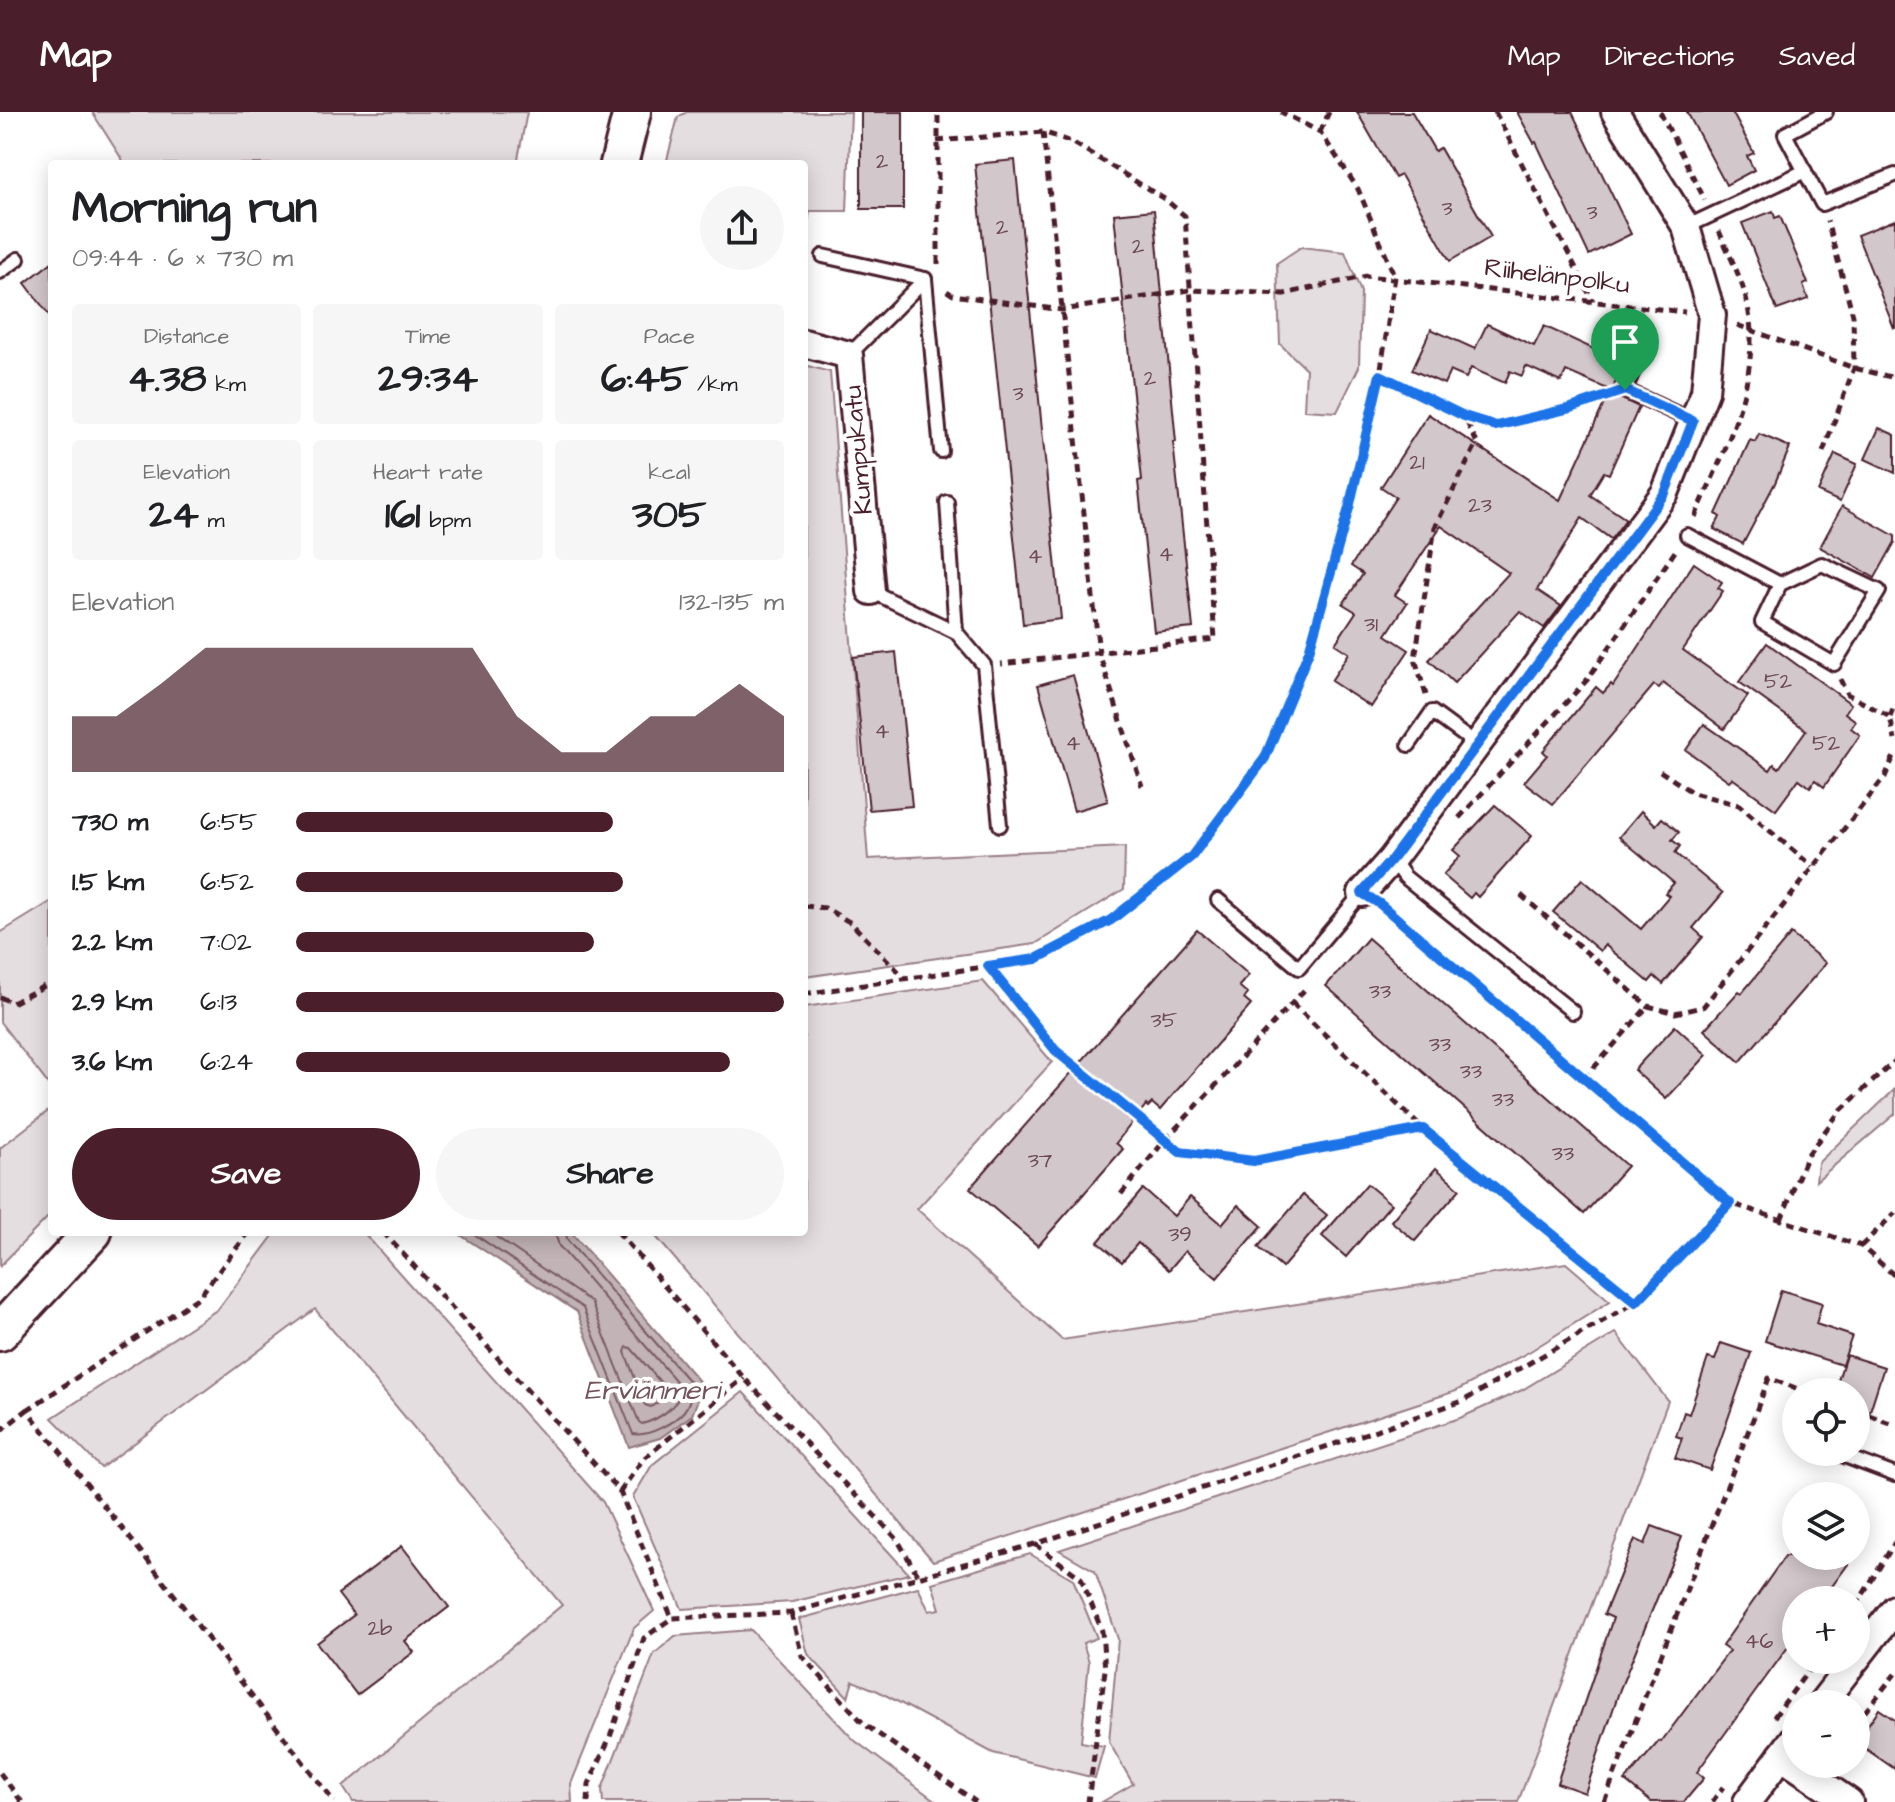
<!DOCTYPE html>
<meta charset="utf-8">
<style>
:root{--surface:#fff;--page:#f6f6f6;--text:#202124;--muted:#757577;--accent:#4a1f2b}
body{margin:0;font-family:"Architects Daughter",sans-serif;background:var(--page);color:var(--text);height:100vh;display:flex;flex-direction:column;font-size:30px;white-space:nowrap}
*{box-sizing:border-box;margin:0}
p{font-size:26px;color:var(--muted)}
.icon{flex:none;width:44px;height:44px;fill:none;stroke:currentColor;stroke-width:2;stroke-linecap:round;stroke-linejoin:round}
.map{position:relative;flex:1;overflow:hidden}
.panel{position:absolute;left:48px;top:48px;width:760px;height:1076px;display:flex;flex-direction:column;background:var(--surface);border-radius:8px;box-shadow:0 4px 20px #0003}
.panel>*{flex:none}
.controls{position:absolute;left:1782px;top:1266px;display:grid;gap:16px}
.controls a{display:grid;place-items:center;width:88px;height:88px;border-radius:50%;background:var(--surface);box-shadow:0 4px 20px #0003;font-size:40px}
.pin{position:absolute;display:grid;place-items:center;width:68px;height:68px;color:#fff;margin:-82px -34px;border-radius:50% 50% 50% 0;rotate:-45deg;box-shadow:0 0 8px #0007}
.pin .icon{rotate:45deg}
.round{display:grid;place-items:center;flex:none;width:84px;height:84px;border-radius:42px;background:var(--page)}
.overview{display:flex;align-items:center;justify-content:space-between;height:136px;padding:0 24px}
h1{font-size:44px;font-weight:800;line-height:60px}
.metrics{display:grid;grid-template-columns:repeat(3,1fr);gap:12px;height:136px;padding:8px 24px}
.metrics div{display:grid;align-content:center;border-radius:8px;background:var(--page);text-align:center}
.metrics b{font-size:40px;font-weight:800}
.metrics small{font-size:22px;font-weight:400}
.metrics p{font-size:22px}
.chart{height:224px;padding:16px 24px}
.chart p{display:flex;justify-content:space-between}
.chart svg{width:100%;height:144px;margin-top:8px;fill:var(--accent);opacity:.7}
.action{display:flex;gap:16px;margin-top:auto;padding:16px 24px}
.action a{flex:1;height:92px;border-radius:48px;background:var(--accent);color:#fff;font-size:32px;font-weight:800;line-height:92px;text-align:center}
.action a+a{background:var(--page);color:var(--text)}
ul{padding:0 24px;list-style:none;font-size:26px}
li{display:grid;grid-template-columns:128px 96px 1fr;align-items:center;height:60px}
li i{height:20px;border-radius:10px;background:var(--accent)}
header{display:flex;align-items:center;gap:48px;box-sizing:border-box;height:112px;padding:0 40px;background:var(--accent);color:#fff}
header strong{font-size:38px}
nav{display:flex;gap:44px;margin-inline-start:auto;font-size:28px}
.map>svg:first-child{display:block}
</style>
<header>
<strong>Map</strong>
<nav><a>Map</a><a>Directions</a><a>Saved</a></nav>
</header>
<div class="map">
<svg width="1895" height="1690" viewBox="0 0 1895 1690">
<rect width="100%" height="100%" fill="#fff"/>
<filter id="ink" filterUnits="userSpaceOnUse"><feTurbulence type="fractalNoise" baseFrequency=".0125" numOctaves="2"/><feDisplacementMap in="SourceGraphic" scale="16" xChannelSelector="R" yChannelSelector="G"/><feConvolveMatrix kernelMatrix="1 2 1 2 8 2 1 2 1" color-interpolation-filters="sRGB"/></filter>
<g filter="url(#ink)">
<!-- green -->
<g fill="#e5dee0" stroke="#987e86" stroke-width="2">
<polygon points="92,0 527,0 517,52 125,52"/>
<polygon points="687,0 851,0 847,99 810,99 804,130 804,52 666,52 678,5"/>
<polygon points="1301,135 1345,140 1361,180 1359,255 1337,300 1304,298 1306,257 1280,232 1277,151"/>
<polygon points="804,253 830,260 868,747 1125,735 1124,777 1035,832 804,865"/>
<polygon points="52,789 52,977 0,910 0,821"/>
<polygon points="983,869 1052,950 917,1097 1062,1228 1566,1151 1610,1189 1529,1240 1456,1279 933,1449 652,1120 804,1120 804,895"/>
<polygon points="1895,977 1895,1002 1816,1069 1818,1051"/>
<polygon points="52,996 52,1101 0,1154 0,1036"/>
<polygon points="276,1120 363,1120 603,1390 654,1499 634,1516 571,1672 572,1690 353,1690 343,1675 562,1493 315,1197 101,1356 52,1306 218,1197"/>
<polygon points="1616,1221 1668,1289 1518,1690 1102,1690 1133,1672 1109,1630 1118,1527 1095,1459 1059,1438 1460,1306 1522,1278"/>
<polygon points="743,1280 909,1462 792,1490 682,1497 633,1385 652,1353"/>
<polygon points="1030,1442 1073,1467 1097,1526 1083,1531 1089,1550 1081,1630 1104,1634 1095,1666 993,1641 878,1579 853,1569 848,1585 808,1542 799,1507 918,1475 929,1499 940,1497 932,1471"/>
<polygon points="751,1518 854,1628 937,1690 603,1690 602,1677 654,1542 675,1524"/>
</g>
<!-- water -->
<polygon fill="#c1b3b6" stroke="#91787e" stroke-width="2" points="456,1120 571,1120 703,1274 692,1303 660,1326 629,1335 577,1200"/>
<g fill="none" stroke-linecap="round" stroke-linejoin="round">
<!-- shore -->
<g stroke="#7a5a63" stroke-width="2">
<path d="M471,1120L583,1196L633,1322C648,1325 674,1311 684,1299C689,1293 692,1281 693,1274L568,1129L565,1120"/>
<path d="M489,1120L591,1190L639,1310L642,1312C660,1307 679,1294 682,1276L559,1134L555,1120"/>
<polygon points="627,1235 631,1236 668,1279 667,1284 651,1295 645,1293 625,1240"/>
</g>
</g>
<!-- building -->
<g fill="#d2c7cb" stroke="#4a1f2b" stroke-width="2">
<rect x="861" y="0" width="42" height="97"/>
<polygon points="1357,0 1412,0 1435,39 1440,36 1491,125 1450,149 1401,63 1395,66"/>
<polygon points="1517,0 1572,0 1631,122 1589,143 1536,30 1534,31"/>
<polygon points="1687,0 1732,0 1754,41 1747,44 1754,58 1726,73"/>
<polygon points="1015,48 1061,507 1023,512 975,52"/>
<polygon points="1154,98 1176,330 1173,330 1193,516 1154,520 1138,369 1142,368 1114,102"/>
<polygon points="1773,99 1775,106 1780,104 1808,171 1803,173 1808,187 1777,198 1742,111"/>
<polygon points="1895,108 1895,216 1894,216 1857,123"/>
<polygon points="52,150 52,207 25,171"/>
<polygon points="1487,212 1534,234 1544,214 1602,241 1612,216 1634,225 1612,279 1566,259 1561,270 1526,254 1522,264 1510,259 1505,271 1471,256 1466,266 1450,259 1444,272 1412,258 1431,217 1475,237"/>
<polygon points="1609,281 1639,295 1609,362 1604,360 1590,383 1626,407 1611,427 1582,406 1537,478 1561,494 1544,516 1520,499 1454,571 1429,548 1509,461 1441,414 1395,483 1407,491 1386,523 1409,538 1371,595 1331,569 1349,541 1335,532 1356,500 1343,492 1363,462 1351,454 1396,385 1381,375 1428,302 1560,388"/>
<polygon points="1879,316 1895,323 1895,361 1865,347"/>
<polygon points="1759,322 1790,335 1775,371 1743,432 1714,417 1720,405 1716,402 1750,328 1755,330"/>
<polygon points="1835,342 1857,352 1840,390 1818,380"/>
<polygon points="1842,394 1895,424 1895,430 1875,466 1820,435"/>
<polygon points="1694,451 1722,470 1718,476 1723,479 1683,538 1748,584 1724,617 1663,571 1659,576 1654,573 1553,692 1524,670 1547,643 1543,639 1596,575 1603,581 1611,572 1613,574"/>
<polygon points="1767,531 1851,592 1845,601 1856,609 1851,616 1860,623 1824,675 1815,668 1810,675 1799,667 1776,698 1732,666 1729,669 1686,638 1704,612 1770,658 1774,652 1779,656 1806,618 1739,570"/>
<polygon points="896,540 912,694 869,698 853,545"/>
<polygon points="1073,563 1108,689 1074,699 1038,573"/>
<polygon points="1495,693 1532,724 1478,785 1474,781 1470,786 1443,763 1460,744 1453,738"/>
<polygon points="1641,699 1656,713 1662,706 1679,720 1672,728 1680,734 1675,741 1723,781 1693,816 1703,825 1663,872 1654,864 1649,870 1605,833 1600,839 1553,800 1582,767 1641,817 1669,784 1665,781 1674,771 1619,725"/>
<polygon points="1197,818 1249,863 1239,874 1248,882 1244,887 1251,893 1160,998 1152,991 1148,995 1146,993 1116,1031 1123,1037 1038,1134 970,1076"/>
<polygon points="1791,822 1826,851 1740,950 1704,918 1739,879 1742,881"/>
<polygon points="1368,826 1627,1054 1584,1102 1326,874"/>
<polygon points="1675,914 1707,943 1666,987 1634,958"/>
<polygon points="1436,1056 1460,1077 1415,1129 1391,1109"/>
<polygon points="1367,1072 1391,1092 1346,1145 1322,1124"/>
<polygon points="1143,1077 1174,1104 1190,1085 1222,1112 1238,1093 1262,1114 1217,1166 1185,1139 1169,1158 1138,1131 1122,1150 1098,1130"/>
<polygon points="1303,1083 1327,1103 1282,1156 1258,1135"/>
<polygon points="1781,1178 1822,1191 1816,1212 1852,1224 1842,1253 1765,1229"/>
<polygon points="1721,1231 1751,1241 1710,1358 1675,1346 1682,1326 1676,1324 1684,1300 1689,1302 1708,1246 1715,1248"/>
<polygon points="1846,1243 1884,1255 1861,1327 1856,1326 1856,1280 1836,1275"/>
<polygon points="1652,1414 1682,1425 1620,1577 1585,1681 1557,1671 1613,1506 1604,1502 1635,1427 1645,1432"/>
<polygon points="402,1434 449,1495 405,1529 414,1540 357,1583 317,1531 354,1503 338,1482"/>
<polygon points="1785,1444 1854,1444 1822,1488 1796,1488 1796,1524 1697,1660 1704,1666 1684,1690 1651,1690 1625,1669 1659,1629 1661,1630 1729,1539 1722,1534"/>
<polygon points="1879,1597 1895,1608 1895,1657 1856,1630"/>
</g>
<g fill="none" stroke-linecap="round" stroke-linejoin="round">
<!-- lane casing -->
<g stroke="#4a1f2b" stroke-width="18">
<g id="lane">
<polyline points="1826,0 1785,22 1822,92 1895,63"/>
<polyline points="1686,115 1805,59"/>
<polyline points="823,144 925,167 941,339"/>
<polyline points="0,160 18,147"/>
<polyline points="1647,227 1625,278 1693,309"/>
<polyline points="849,243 925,167"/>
<polyline points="947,390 956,520"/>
<polyline points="1687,423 1780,472"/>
<polygon points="1822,452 1879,479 1834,552 1762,510 1780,472"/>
<polyline points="871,479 956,520 984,553 1000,713"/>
<polyline points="1409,633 1432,600 1477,633"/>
<polyline points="1392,747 1405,765 1573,900"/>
<polyline points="1218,788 1299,856 1362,781"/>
<polyline points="1842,1343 1895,1363"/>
</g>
</g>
<!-- street casing -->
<g stroke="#4a1f2b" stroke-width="32">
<g id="street">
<polyline points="804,231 849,243 871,479"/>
<polyline points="1362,781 1392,747 1665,381 1705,280 1712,203 1686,115 1615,0"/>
<polyline points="1856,1547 1895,1497"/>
<polyline points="1821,1592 1855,1548"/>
<polyline points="1781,1644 1849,1690"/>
<polyline points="1747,1690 1796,1624"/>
</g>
</g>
<!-- secondary casing -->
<g stroke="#4a1f2b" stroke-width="42">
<g id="secondary">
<polyline points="619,52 632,0"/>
<polyline points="0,1220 93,1120"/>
</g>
</g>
<!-- path -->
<g stroke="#4a1f2b" stroke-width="5" stroke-dasharray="8 6" stroke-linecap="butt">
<polyline points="1495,0 1593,189"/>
<polyline points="1660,0 1705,88"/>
<polyline points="1043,20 1099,541 1142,674"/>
<polyline points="1320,20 1329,0"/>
<polyline points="937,29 1043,20 1072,30 1166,88 1185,104 1215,527 1001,552"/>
<polyline points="938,152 938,0"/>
<polyline points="947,179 953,183 1062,198 1190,178 1284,182 1367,164 1685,200"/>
<polyline points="1737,213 1854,256 1895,266"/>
<polyline points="1380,263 1464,304 1496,314 1609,284"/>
<polyline points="1823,340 1854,256 1853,203 1827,109"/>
<path d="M1695,405C1726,335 1769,255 1743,176C1737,157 1727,138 1719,119"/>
<polyline points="1840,567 1847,582 1890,605 1895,628"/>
<polyline points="1426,583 1415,547 1435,415 1477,331 1464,304"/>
<polyline points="1890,605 1895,592"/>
<polyline points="1660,659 1693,681 1739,693 1813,755"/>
<polyline points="1459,706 1587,568 1676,438"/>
<polyline points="1521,783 1648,894 1675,901 1703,895 1885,665 1895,642"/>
<polyline points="804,794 825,796 851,811 905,866"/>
<polyline points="1383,795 1730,1091 1861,1134 1895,1164"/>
<polyline points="988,854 1056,939 1180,1040 1254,1049 1423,1017"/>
<polyline points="804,882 1036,847 1111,808 1192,744 1265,646 1309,539 1349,396 1380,263 1395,165 1358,77 1320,20 1281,0"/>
<polyline points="0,885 12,891 52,870"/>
<polyline points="1292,891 1423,1017 1636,1190"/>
<polyline points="1584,967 1648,894"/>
<polyline points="1121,1082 1165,1028 1308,874"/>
<polyline points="1781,1108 1806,1045 1840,999 1895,949"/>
<polyline points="383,1120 620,1380 672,1506"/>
<polyline points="618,1120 744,1266 897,1427 919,1465"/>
<polyline points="1861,1134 1895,1101"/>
<polyline points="27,1298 199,1185 249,1120"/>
<polyline points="1856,1298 1895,1313"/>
<polyline points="0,1319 27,1298 145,1445 334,1690"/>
<polyline points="620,1380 643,1347 744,1266"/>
<polyline points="1035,1432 1081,1466 1102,1519 1105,1558 1088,1690"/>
<polyline points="1856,1494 1895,1430"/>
<polyline points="791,1501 802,1544 864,1612 976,1690"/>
<polyline points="1774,1605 1816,1548"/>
<polyline points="1856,1611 1895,1562"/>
<polyline points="0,1661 22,1690"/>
<polyline points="588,1690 589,1672 610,1625 644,1526 672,1506 791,1501 1035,1432 1463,1289 1636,1190 1730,1091"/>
<polyline points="1604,1690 1769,1266 1806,1280"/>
<polyline points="1712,1690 1723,1675"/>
</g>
<!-- lane -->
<use href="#lane" stroke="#fff" stroke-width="12"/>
<!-- street -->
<use href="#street" stroke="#fff" stroke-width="26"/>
<!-- secondary -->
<use href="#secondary" stroke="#fff" stroke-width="36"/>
</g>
</g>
<g fill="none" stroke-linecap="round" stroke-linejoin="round" filter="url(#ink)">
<!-- route casing -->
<g stroke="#fff" stroke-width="16">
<polygon id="route" points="1380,263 1464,304 1496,314 1571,296 1625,278 1693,309 1665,381 1392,747 1362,781 1380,792 1730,1091 1636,1190 1423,1017 1254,1049 1180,1040 1056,939 988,854 1036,847 1111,808 1192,744 1265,646 1309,539 1349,396"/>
</g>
<!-- route -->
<use href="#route" stroke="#1a73e8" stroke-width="10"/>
</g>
<g text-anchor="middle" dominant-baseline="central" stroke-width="8" stroke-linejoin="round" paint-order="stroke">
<!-- number labels -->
<g font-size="22" fill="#6c4953">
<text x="882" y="49">2</text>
<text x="1447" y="96">3</text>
<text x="1592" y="100">3</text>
<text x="1002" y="115">2</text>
<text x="1138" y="134">2</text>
<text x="1150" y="266">2</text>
<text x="1018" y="281">3</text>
<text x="1417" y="350">21</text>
<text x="1480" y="393">23</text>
<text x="1166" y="442">4</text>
<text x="1035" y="444">4</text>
<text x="1371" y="512">31</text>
<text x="1778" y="569">52</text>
<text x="882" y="619">4</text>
<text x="1073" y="631">4</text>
<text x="1826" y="631">52</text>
<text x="1380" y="879">33</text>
<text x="1164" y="908">35</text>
<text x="1440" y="932">33</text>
<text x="1471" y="959">33</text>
<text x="1503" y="987">33</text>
<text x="1563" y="1041">33</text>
<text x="1040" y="1048">37</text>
<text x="1180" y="1122">39</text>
<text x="380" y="1516">2b</text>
<text x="1759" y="1529">46</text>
</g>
<!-- street labels -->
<g font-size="26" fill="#4a1f2b" stroke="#fff">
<text transform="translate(1557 164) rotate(7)">Riihelänpolku</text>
<text transform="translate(858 338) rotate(-95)">Kumpukatu</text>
</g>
<!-- water labels -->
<g font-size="28" font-style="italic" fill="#74535c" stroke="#fff">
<text x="652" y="1278">Erviänmeri</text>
</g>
</g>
</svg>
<div class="controls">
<a><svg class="icon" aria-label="locate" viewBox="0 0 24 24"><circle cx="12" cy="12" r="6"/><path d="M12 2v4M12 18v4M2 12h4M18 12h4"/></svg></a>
<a><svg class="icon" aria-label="layers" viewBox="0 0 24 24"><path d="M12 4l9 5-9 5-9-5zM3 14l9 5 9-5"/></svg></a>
<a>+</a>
<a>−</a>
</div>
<div class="pin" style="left:1625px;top:278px;background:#1e9e55"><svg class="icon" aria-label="arrive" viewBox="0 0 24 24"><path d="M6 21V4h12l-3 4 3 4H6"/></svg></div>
<section class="panel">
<div class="overview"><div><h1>Morning run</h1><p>09:44 · 6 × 730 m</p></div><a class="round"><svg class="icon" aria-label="share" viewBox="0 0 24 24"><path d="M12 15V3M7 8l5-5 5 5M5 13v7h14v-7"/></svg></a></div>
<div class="metrics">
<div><p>Distance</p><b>4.38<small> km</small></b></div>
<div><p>Time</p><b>29:34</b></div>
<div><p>Pace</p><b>6:45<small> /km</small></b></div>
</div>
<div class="metrics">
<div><p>Elevation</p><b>24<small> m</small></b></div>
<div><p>Heart rate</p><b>161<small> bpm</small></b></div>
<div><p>kcal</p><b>305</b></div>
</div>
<div class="chart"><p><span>Elevation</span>132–135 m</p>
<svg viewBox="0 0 160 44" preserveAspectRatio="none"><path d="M0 44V27L10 27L20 17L30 6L40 6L50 6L60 6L70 6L80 6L90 6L100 27L110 38L120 38L130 27L140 27L150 17L160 27V44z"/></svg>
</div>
<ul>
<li><b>730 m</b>6:55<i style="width:65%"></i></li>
<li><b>1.5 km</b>6:52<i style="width:67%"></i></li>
<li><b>2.2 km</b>7:02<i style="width:61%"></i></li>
<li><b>2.9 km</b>6:13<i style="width:100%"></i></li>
<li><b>3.6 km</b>6:24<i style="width:89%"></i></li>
</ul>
<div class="action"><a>Save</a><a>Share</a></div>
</section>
</div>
